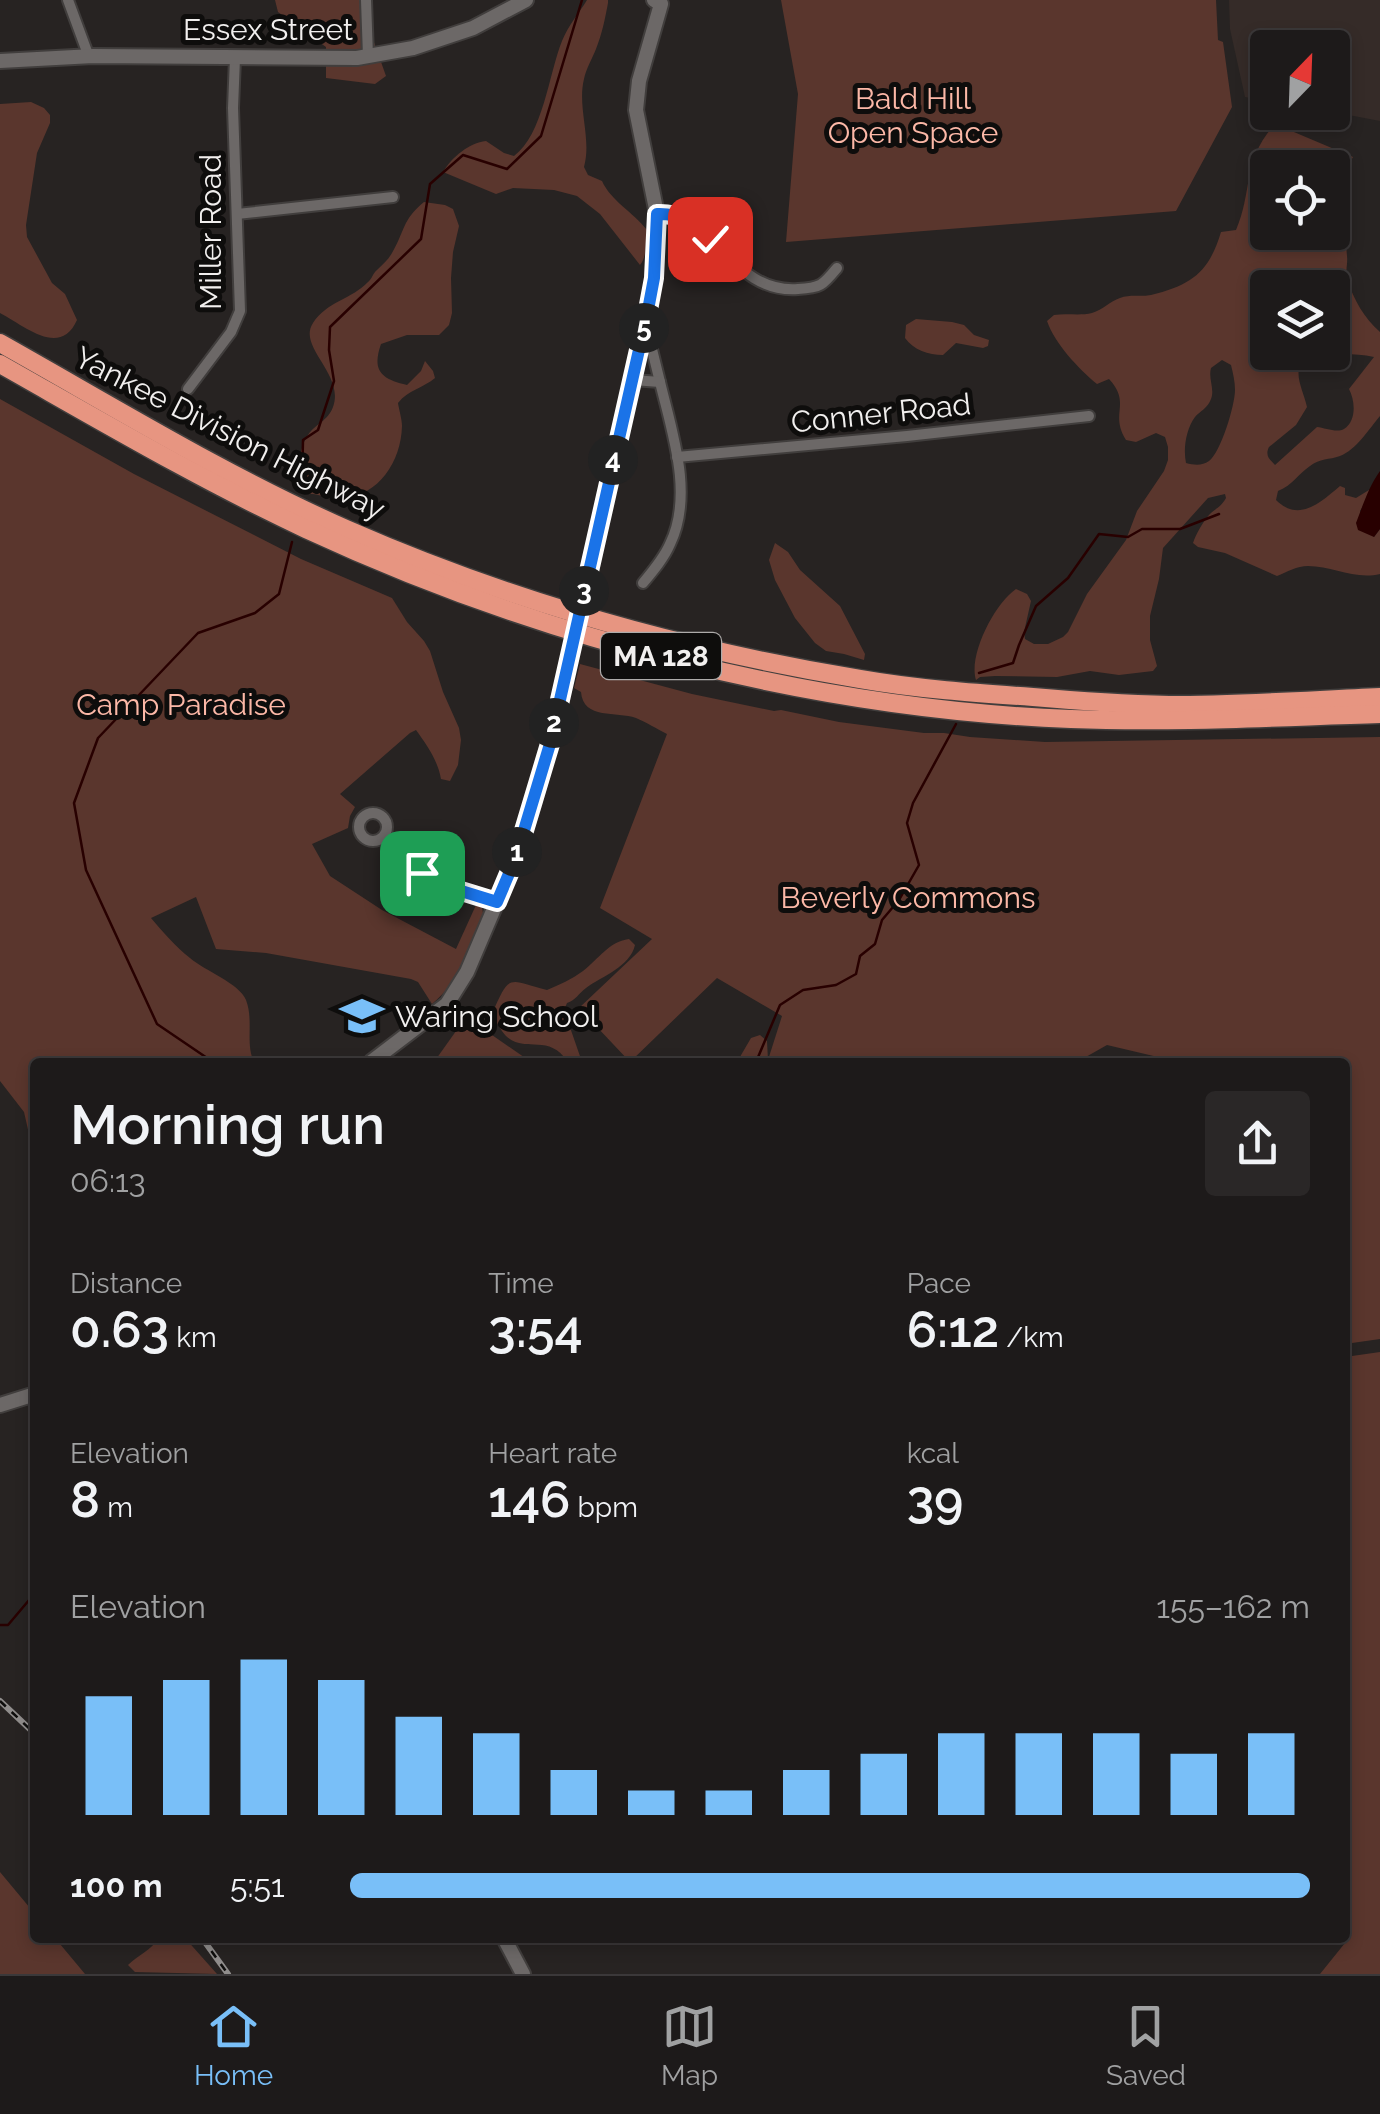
<!DOCTYPE html>
<meta charset="utf-8">
<style>
:root{--surface:#1d1a1a;--page:#2a2727;--text:#f1f3f6;--muted:#a0a1a2;--line:#3b3839;--accent:#79bff8}
body{margin:0;font-family:Raleway,sans-serif;background:var(--page);color:var(--text);height:100vh;display:flex;flex-direction:column;font-size:38px;white-space:nowrap}
*{box-sizing:border-box;margin:0}
p{font-size:32px;color:var(--muted)}
.icon{flex:none;width:55px;height:55px;fill:none;stroke:currentColor;stroke-width:2;stroke-linecap:round;stroke-linejoin:round}
.map{position:relative;flex:1;overflow:hidden}
.panel{position:absolute;left:30px;top:1058px;width:1320px;height:885px;display:flex;flex-direction:column;background:var(--surface);border-radius:10px;box-shadow:0 5px 15px #0003,0 0 0 2px var(--line)}
.panel>*{flex:none}
.needle{width:65px;rotate:23deg}
.fabs{position:absolute;left:1250px;top:30px;display:grid;gap:20px}
.fabs a{display:grid;place-items:center;width:100px;height:100px;border-radius:10px;background:var(--surface);box-shadow:0 5px 15px #0003,0 0 0 2px var(--line);font-size:50px}
.pin{position:absolute;display:grid;place-items:center;width:85px;height:85px;color:#fff;margin:-42px;border-radius:20px;box-shadow:0 5px 15px #0006}
.km{position:absolute;width:50px;height:50px;margin:-25px;border-radius:50%;background:#222;color:#fff;font-size:28px;line-height:50px;text-align:center}
.round{display:grid;place-items:center;flex:none;width:105px;height:105px;border-radius:10px;background:var(--page)}
.headline{display:flex;align-items:center;justify-content:space-between;height:170px;padding:0 40px}
h1{font-size:55px;font-weight:600;line-height:75px}
.figures{display:grid;grid-template-columns:repeat(3,1fr);gap:15px;height:170px;padding:10px 40px}
.figures div{display:grid;align-content:center}
.figures b{font-size:50px;font-weight:600}
.figures small{font-size:28px;font-weight:400}
.figures p{font-size:28px}
.chart{height:280px;padding:20px 40px}
.chart p{display:flex;justify-content:space-between}
.chart svg{width:100%;height:180px;margin-top:10px;stroke:var(--accent);stroke-width:6}
ul{padding:0 40px;list-style:none;font-size:32px}
li{display:grid;grid-template-columns:160px 120px 1fr;align-items:center;height:75px}
li i{height:25px;border-radius:12px;background:var(--accent)}
.menu{display:flex;justify-content:space-around;align-items:center;height:140px;border-top:2px solid var(--line);background:var(--surface);font-size:28px;color:var(--muted)}
.menu a{display:grid;justify-items:center;gap:5px}
.menu .selected{color:var(--accent)}
.map>svg:first-child{display:block}
</style>
<div class="map">
<svg width="1380" height="1974" viewBox="0 0 1380 1974">
<rect width="100%" height="100%" fill="#272322"/>
<!-- built -->
<polygon fill="#352b28" points="1229,0 1380,0 1380,121 1333,112 1332,48 1268,48 1267,101 1245,97 1230,29"/>
<!-- green -->
<g fill="#5a362d" fill-rule="evenodd">
<polygon points="275,0 359,0 386,76 375,84 326,78 326,47 278,12"/>
<path d="M587,0H608V3C605,19 602,34 596,49C592,59 586,69 584,79C577,108 592,138 584,167L588,175L602,181C611,201 633,212 647,230C645,242 648,255 640,265L600,214L577,196L554,190L513,188L496,194L443,172C452,157 469,143 486,141L504,153L514,156C543,135 549,73 562,41C568,26 579,13 587,0Z"/>
<polygon points="781,0 1216,0 1218,40 1223,42 1232,107 1176,211 786,242 798,94"/>
<path d="M31,102L44,108L50,115V123L37,153L26,225L27,237L52,283L65,294L77,320C60,358 25,326 0,313V104Z"/>
<path d="M1275,124L1353,157C1336,185 1345,225 1347,256C1348,264 1345,272 1347,279C1354,300 1364,318 1380,332V416C1369,429 1356,450 1340,456C1329,460 1320,458 1310,466C1298,474 1293,485 1278,491L1276,500C1299,523 1321,502 1340,486L1345,488V495L1356,498L1369,490V496L1360,511L1374,537L1380,529V574C1354,580 1333,566 1308,566C1297,566 1287,572 1277,576L1225,553L1198,547L1193,543C1196,534 1203,522 1209,515C1216,508 1221,507 1226,498L1225,494L1208,498L1163,548L1159,579L1150,616V640L1157,666L1153,671L1119,675L1090,671L1057,677L995,676L980,677L976,680C968,655 995,603 1016,589L1027,594L1031,601L1024,632L1025,639L1034,644H1048L1063,637L1068,632L1087,594L1126,540L1137,511L1164,471L1168,460V447L1165,437L1156,433L1136,442L1126,440C1109,413 1132,404 1109,379L1097,384C1078,368 1055,344 1047,321L1054,315C1067,313 1080,316 1092,313C1103,310 1110,301 1120,298C1130,294 1140,297 1151,295C1192,285 1209,272 1221,232L1236,230C1253,191 1242,160 1275,124ZM1268,168H1332V232H1268ZM1268,288H1332V352H1268ZM1315,353C1335,356 1353,352 1374,357L1349,389C1355,400 1357,421 1344,429C1337,433 1325,428 1317,427L1275,465C1269,459 1265,455 1269,447L1296,425L1307,407C1302,385 1287,365 1315,353ZM1222,360L1231,365C1233,373 1235,382 1235,390C1235,405 1221,452 1209,461C1202,466 1194,465 1186,463C1183,449 1186,429 1195,417C1200,411 1208,408 1211,399C1215,389 1208,379 1211,368Z"/>
<path d="M424,202L445,205L453,209L459,226L453,252L451,278L452,313L449,325L439,335H407L381,344C372,370 380,379 407,385L421,371L425,361L433,371L435,378C423,388 408,390 398,403C399,410 402,419 402,426C401,462 379,495 342,499C329,501 319,492 304,494C295,480 298,449 308,435C315,424 328,421 333,407C345,374 297,347 313,323C326,302 352,299 368,282C372,279 373,273 377,270C383,264 388,260 392,253C405,231 402,220 424,202Z"/>
<path d="M916,319L952,322L964,325L974,335L989,340L988,346L983,348L956,343L943,355C928,355 914,350 905,338L906,325Z"/>
<path d="M0,399L134,474L301,559L392,598L407,622L424,641L430,651L443,692L459,728L461,740L458,765L450,781L441,779C438,761 427,745 416,730L410,733L340,794L355,807L350,816L348,828L312,844L330,876L382,910L456,949L476,905L482,907L484,919C470,950 459,982 432,1004L418,982L411,979L266,953L216,949L196,897L151,918C162,931 176,947 190,958C205,971 239,983 246,1000C254,1021 245,1043 254,1062H35V1160L24,1112L0,1081Z"/>
<polygon points="775,543 788,552 800,570 840,606 865,654 864,660 844,654 826,651 815,643 795,618 775,580 769,560"/>
<path d="M580,664L692,694L774,711L781,710L839,722L924,733H944L970,737L1045,742L1380,737V1339L1345,1344V1062H1179L1107,1045L1077,1062H737L751,1038L760,1035L767,1041L768,1060L782,1016L717,978L630,1062L579,1008L652,939L600,908L667,734C657,729 646,722 636,718C617,711 583,720 581,692L574,688Z"/>
<path d="M629,939L635,945C630,967 602,976 586,988C578,994 576,1000 567,1003L564,1010L582,1062H568C548,1032 526,1054 506,1036C501,1031 495,1020 492,1014C510,972 508,980 547,990C559,985 572,979 583,971C599,959 608,942 629,939Z"/>
<polygon points="466,1017 531,1062 434,1062"/>
<polygon points="1380,1352 1380,1974 1320,1974 1345,1943 1334,1938 1345,1938 1345,1357"/>
<polygon points="0,1872 35,1914 35,1938 55,1938 85,1974 0,1974"/>
<path d="M158,1938H185L217,1974L135,1972L128,1965C138,1955 152,1950 158,1938Z"/>
</g>
<!-- water -->
<path fill="#280000" d="M1380,471V529L1374,537L1358,530L1356,523C1363,505 1369,486 1380,471Z"/>
<g fill="none" stroke-linecap="round" stroke-linejoin="round">
<!-- stream -->
<g stroke="#280000" stroke-width="2.5">
<polyline points="302,485 303,440 318,430 334,381 329,350 330,327 421,239 430,184 463,155 507,169 541,136 582,0"/>
<polyline points="979,673 1013,663 1019,645 1036,606 1068,578 1099,534 1128,537 1142,529 1180,529 1219,514"/>
<polyline points="213,1062 157,1024 86,870 74,803 98,738 198,633 255,613 279,594 292,542"/>
<polyline points="756,1062 780,1005 803,990 836,985 856,974 860,956 875,944 882,920 899,900 919,865 907,823 913,803 956,724"/>
<polyline points="0,1625 8,1625 35,1593"/>
</g>
<!-- street casing -->
<g stroke="#413e3d" stroke-width="14">
<g id="street">
<polyline points="68,0 89,57"/>
<polyline points="366,0 368,56"/>
<polyline points="237,214 393,197"/>
<path d="M657,214C717,212 730,294 798,289C821,288 823,285 837,268"/>
<polyline points="647,329 660,382"/>
<path d="M633,380L660,382C672,432 694,495 670,544C664,558 653,571 643,583"/>
<polyline points="188,389 231,332 240,311 233,108 235,58"/>
<polyline points="677,457 907,436 1089,416"/>
<circle cx="373" cy="827" r="14"/>
<polyline points="382,838 422,873 458,890 497,902"/>
</g>
</g>
<!-- secondary casing -->
<g stroke="#413e3d" stroke-width="18">
<g id="secondary">
<polyline points="0,61 93,56 357,58 413,48 473,28 526,0"/>
<polyline points="585,586 643,336 654,278 657,214 636,110 639,81 661,4 654,0"/>
<polyline points="371,1062 447,1004 467,972 516,857 532,808 550,744 571,652"/>
<polyline points="0,1405 35,1394"/>
<polyline points="504,1938 523,1974"/>
</g>
</g>
<!-- highway casing -->
<g stroke="#413e3d" stroke-width="21">
<g id="highway">
<path d="M0,343C114,407 226,476 346,529C510,601 684,650 860,679C917,689 975,693 1033,697C1078,701 1123,704 1169,705C1239,705 1310,700 1380,697"/>
<path d="M0,364C101,421 201,480 306,529C541,638 811,709 1071,719C1174,723 1277,717 1380,714"/>
</g>
</g>
<!-- street -->
<use href="#street" stroke="#6c6867" stroke-width="10"/>
<!-- secondary -->
<use href="#secondary" stroke="#6c6867" stroke-width="14"/>
<!-- highway -->
<use href="#highway" stroke="#e79581" stroke-width="18"/>
<!-- rail casing -->
<g stroke="#908d8c" stroke-width="6">
<g id="rail">
<polyline points="0,1701 35,1734"/>
<polyline points="202,1938 228,1974"/>
</g>
</g>
<!-- rail -->
<use href="#rail" stroke="#0e0d0c" stroke-width="2.5" stroke-dasharray="8" stroke-linecap="butt"/>
<!-- secondary-bridge casing -->
<g stroke="#413e3d" stroke-width="18" stroke-linecap="butt">
<polyline id="secondary-bridge" points="571,652 585,586"/>
</g>
<!-- secondary-bridge -->
<use href="#secondary-bridge" stroke="#6c6867" stroke-width="14"/>
</g>
<g fill="none" stroke-linecap="round" stroke-linejoin="round">
<!-- route casing -->
<g stroke="#fff" stroke-width="20">
<path id="route" d="M422,873L458,890L497,902L516,857L550,744L648,310L654,278L657,214C680,213 693,223 710,239"/>
</g>
<!-- route -->
<use href="#route" stroke="#1a73e8" stroke-width="12"/>
</g>
<!-- icons -->
<defs>
<g id="school-bare" transform="scale(3.45)"><path d="M0-5L7-2L0 1L-7-2ZM-4 1L0 2.5L4 1V4Q0 6-4 4Z" fill="#79bff8" stroke="#0e0d0c" stroke-width="2.5" paint-order="stroke"/></g>
</defs>
<g fill-rule="evenodd">
<use href="#school-bare" x="362" y="1016"/>
</g>
<g text-anchor="middle" dominant-baseline="central" stroke-width="10" stroke-linejoin="round" paint-order="stroke">
<!-- shield labels -->
<rect fill="#0e0d0c" stroke="#adabaa" stroke-width="2.5" x="601" y="633" width="120" height="46" rx="8"/>
<g font-size="28" font-weight="bold" fill="#f1efee">
<text x="661" y="656">MA 128</text>
</g>
<!-- street labels -->
<g font-size="30" fill="#f1efee" stroke="#0e0d0c">
<text x="268" y="29">Essex Street</text>
<text transform="translate(210 232) rotate(-90)">Miller Road</text>
<text transform="translate(881 413) rotate(-6)">Conner Road</text>
<text transform="translate(230 433) rotate(27)">Yankee Division Highway</text>
</g>
<!-- park labels -->
<g font-size="30" fill="#fcb8a7" stroke="#0e0d0c">
<text x="913" y="98">Bald Hill<tspan x="913" dy="34">Open Space</tspan></text>
<text x="181" y="704">Camp Paradise</text>
<text x="908" y="897">Beverly Commons</text>
</g>
<!-- poi labels -->
<g font-size="30" fill="#f1efee" stroke="#0e0d0c" text-anchor="start">
<text x="395" y="1016">Waring School</text>
</g>
</g>
</svg>
<div class="fabs">
<a><svg class="needle" viewBox="-14 -14 28 28"><path d="M0-13l5 13h-10z" fill="#e53935"/><path d="M0 13l5-13h-10z" fill="#a0a1a2"/></svg></a>
<a><svg class="icon" aria-label="locate" viewBox="0 0 24 24"><circle cx="12" cy="12" r="6"/><path d="M12 2v4M12 18v4M2 12h4M18 12h4"/></svg></a>
<a><svg class="icon" aria-label="layers" viewBox="0 0 24 24"><path d="M12 4l9 5-9 5-9-5zM3 14l9 5 9-5"/></svg></a>
</div>
<div class="pin" style="left:422px;top:873px;background:#1e9e55"><svg class="icon" aria-label="arrive" viewBox="0 0 24 24"><path d="M6 21V4h12l-3 4 3 4H6"/></svg></div>
<div class="pin" style="left:710px;top:239px;background:#d93025"><svg class="icon" aria-label="check" viewBox="0 0 24 24"><path d="M5 12l5 5 9-10"/></svg></div>
<b class="km" style="left:517px;top:852px">1</b>
<b class="km" style="left:554px;top:723px">2</b>
<b class="km" style="left:584px;top:591px">3</b>
<b class="km" style="left:613px;top:460px">4</b>
<b class="km" style="left:644px;top:328px">5</b>
<section class="panel">
<div class="headline"><div><h1>Morning run</h1><p>06:13</p></div><a class="round"><svg class="icon" aria-label="share" viewBox="0 0 24 24"><path d="M12 15V3M7 8l5-5 5 5M5 13v7h14v-7"/></svg></a></div>
<div class="figures">
<div><p>Distance</p><b>0.63<small> km</small></b></div>
<div><p>Time</p><b>3:54</b></div>
<div><p>Pace</p><b>6:12<small> /km</small></b></div>
</div>
<div class="figures">
<div><p>Elevation</p><b>8<small> m</small></b></div>
<div><p>Heart rate</p><b>146<small> bpm</small></b></div>
<div><p>kcal</p><b>39</b></div>
</div>
<div class="chart"><p><span>Elevation</span>155–162 m</p>
<svg viewBox="0 0 160 44" preserveAspectRatio="none"><path d="M5 44V15M15 44V11M25 44V6M35 44V11M45 44V20M55 44V24M65 44V33M75 44V38M85 44V38M95 44V33M105 44V29M115 44V24M125 44V24M135 44V24M145 44V29M155 44V24"/></svg>
</div>
<ul>
<li><b>100 m</b>5:51<i style="width:100%"></i></li>
</ul>
</section>
</div>
<nav class="menu">
<a class="selected"><svg class="icon" aria-label="home" viewBox="0 0 24 24"><path d="M3 11l9-7 9 7M6 9v11h12V9"/></svg>Home</a>
<a><svg class="icon" aria-label="map" viewBox="0 0 24 24"><path d="M3 6l6-2 6 2 6-2v14l-6 2-6-2-6 2zM9 4v14M15 6v14"/></svg>Map</a>
<a><svg class="icon" aria-label="saved" viewBox="0 0 24 24"><path d="M7 4h10v16l-5-4-5 4z"/></svg>Saved</a>
</nav>
